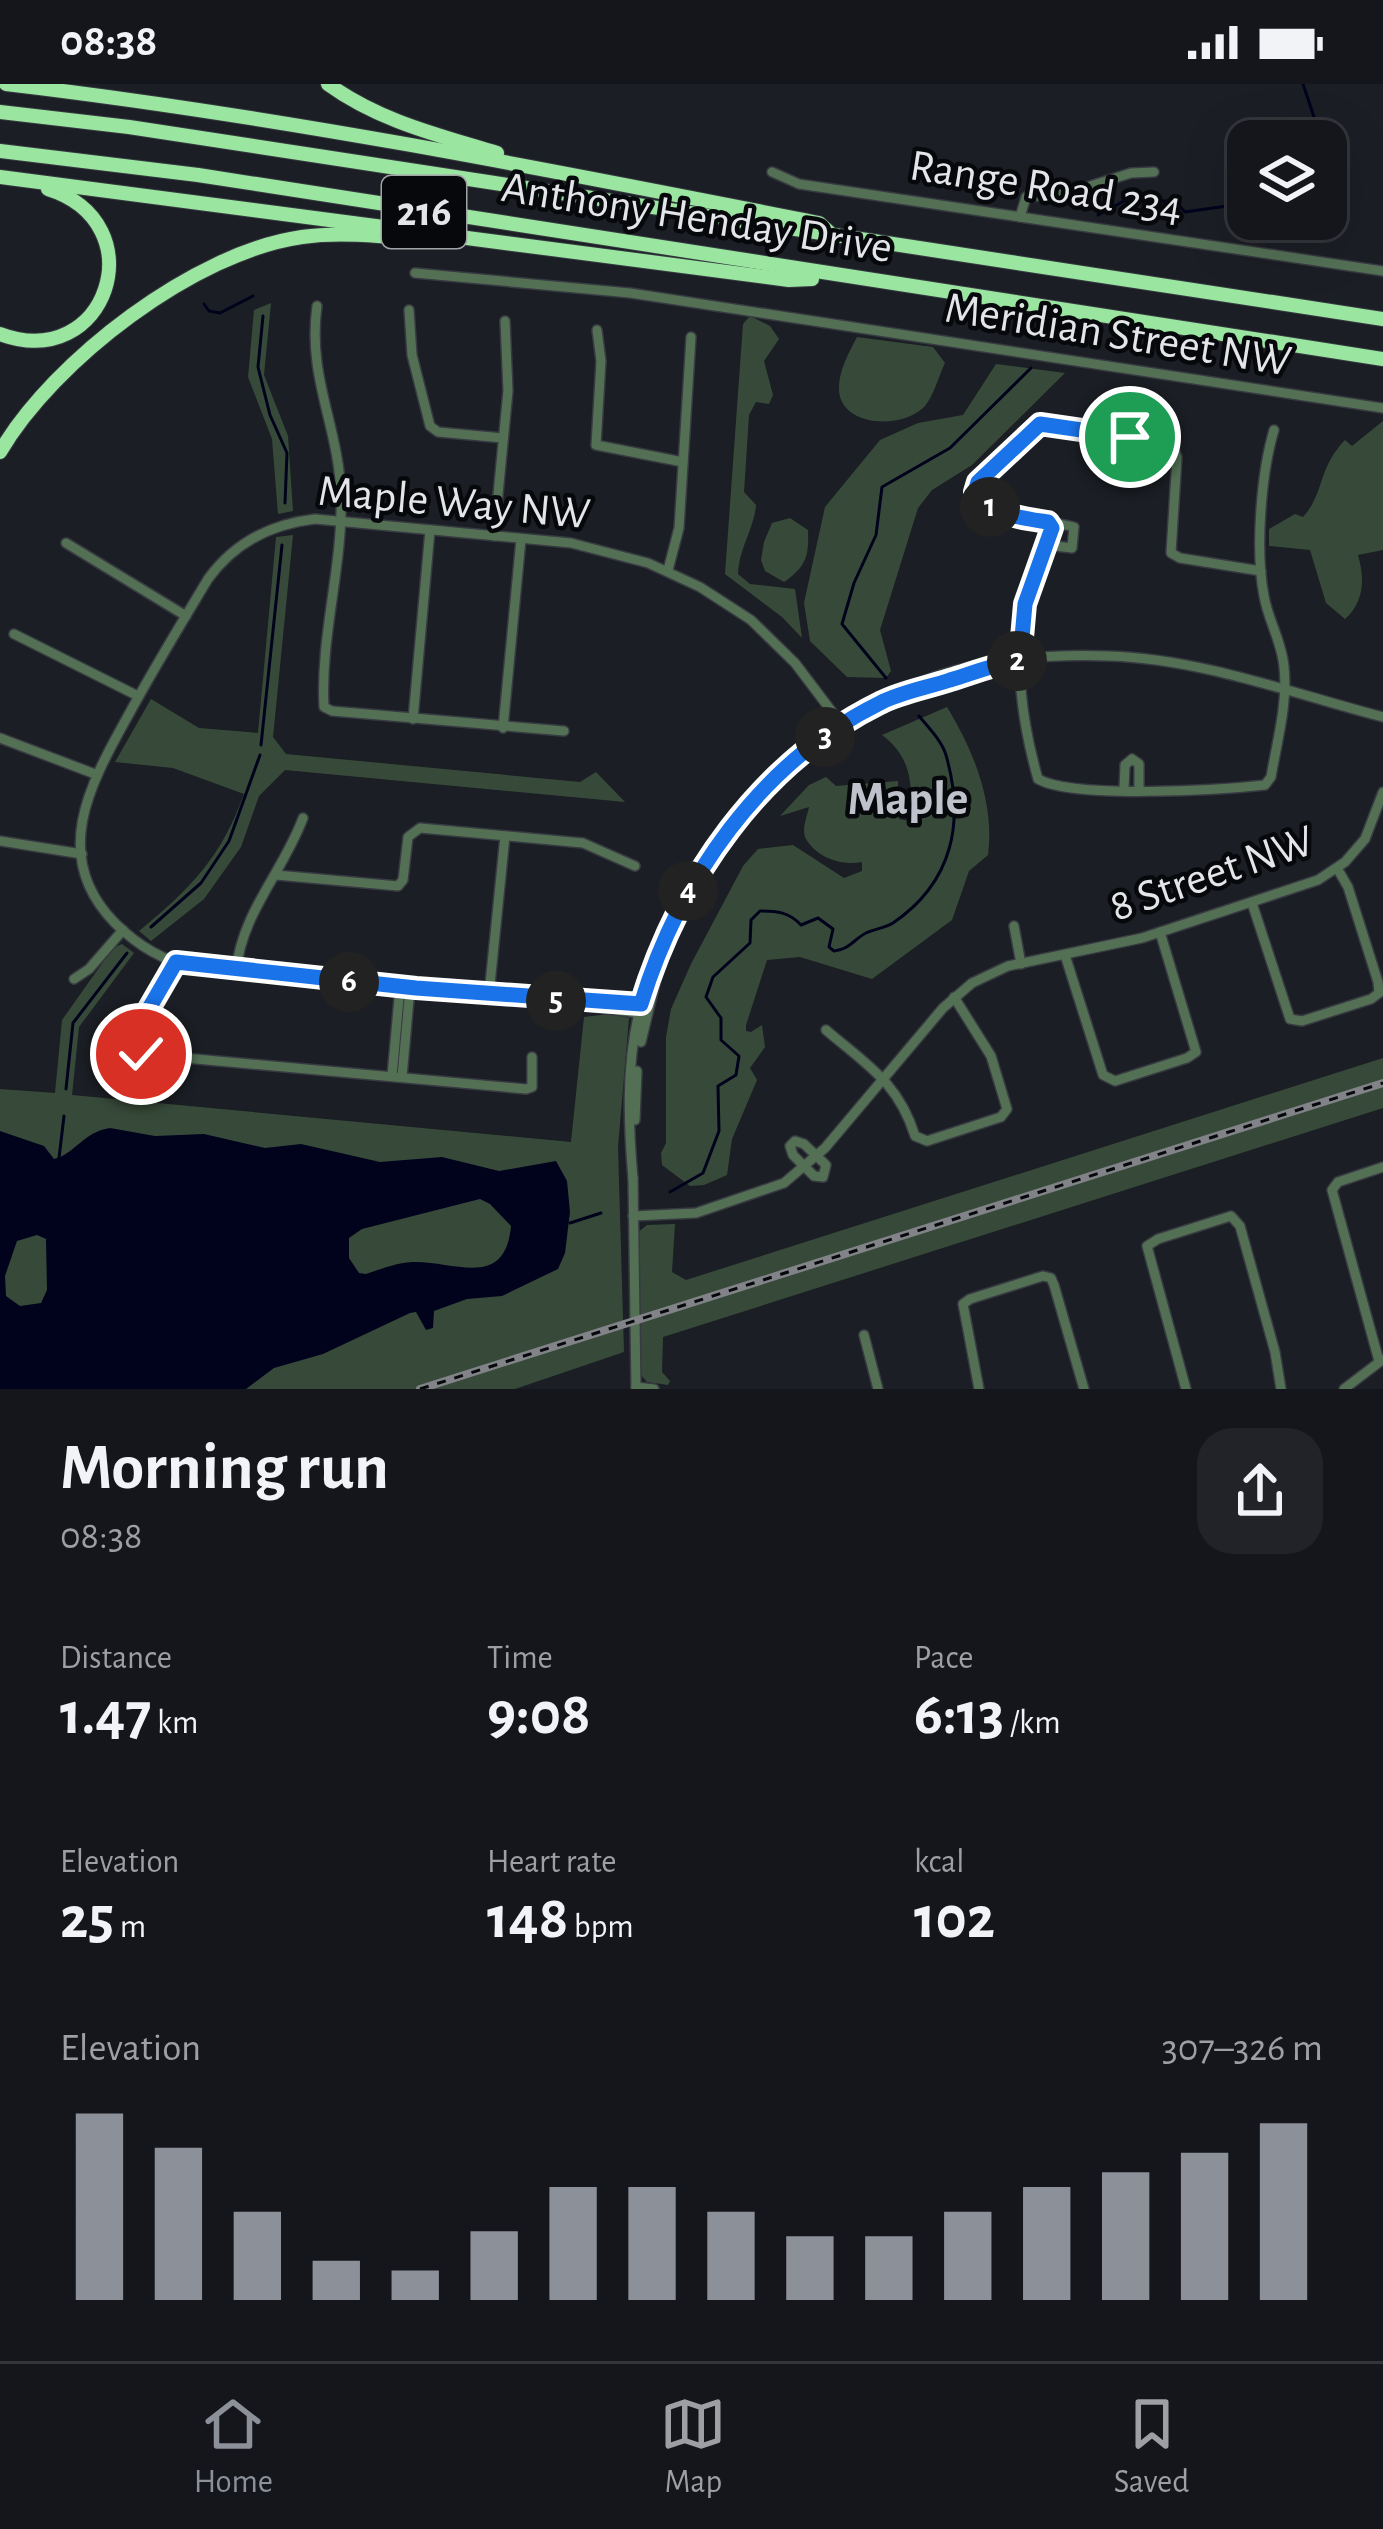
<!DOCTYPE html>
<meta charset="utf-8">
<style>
:root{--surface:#14161b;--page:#212328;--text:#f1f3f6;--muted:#9d9fa3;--line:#33353a;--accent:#8c9099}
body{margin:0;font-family:"Alegreya Sans",sans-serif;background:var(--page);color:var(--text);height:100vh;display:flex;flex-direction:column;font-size:45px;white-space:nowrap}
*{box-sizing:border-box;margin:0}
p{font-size:39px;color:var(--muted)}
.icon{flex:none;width:66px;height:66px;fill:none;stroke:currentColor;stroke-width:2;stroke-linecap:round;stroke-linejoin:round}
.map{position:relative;height:1305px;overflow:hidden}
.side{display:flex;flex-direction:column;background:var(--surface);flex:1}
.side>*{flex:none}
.controls{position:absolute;left:1227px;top:36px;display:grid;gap:24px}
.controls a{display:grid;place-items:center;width:120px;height:120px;border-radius:24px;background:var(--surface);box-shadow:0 12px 48px #0002,0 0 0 3px var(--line);font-size:60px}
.pin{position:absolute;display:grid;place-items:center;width:102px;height:102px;color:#fff;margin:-51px;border:6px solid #fff;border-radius:50%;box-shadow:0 3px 12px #0007}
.km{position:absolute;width:60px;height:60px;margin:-30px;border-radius:50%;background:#222;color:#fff;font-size:33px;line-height:60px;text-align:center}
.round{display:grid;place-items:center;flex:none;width:126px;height:126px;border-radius:36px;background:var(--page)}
.summary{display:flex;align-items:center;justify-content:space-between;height:204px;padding:0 60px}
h1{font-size:66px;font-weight:600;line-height:90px}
.metrics{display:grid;grid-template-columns:repeat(3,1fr);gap:18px;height:204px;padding:12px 60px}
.metrics div{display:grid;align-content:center}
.metrics b{font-size:60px;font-weight:600}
.metrics small{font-size:33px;font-weight:400}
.metrics p{font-size:33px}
.chart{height:336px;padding:24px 60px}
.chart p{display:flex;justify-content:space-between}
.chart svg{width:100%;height:216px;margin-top:12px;stroke:var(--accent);stroke-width:6}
.status{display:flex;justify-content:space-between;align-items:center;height:84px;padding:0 60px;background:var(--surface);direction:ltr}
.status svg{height:33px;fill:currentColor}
.tabs{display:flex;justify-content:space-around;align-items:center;height:168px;border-top:3px solid var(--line);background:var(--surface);font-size:33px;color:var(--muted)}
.tabs a{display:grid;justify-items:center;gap:6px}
.tabs .active{color:var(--accent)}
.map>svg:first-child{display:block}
</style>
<div class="status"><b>08:38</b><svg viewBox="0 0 49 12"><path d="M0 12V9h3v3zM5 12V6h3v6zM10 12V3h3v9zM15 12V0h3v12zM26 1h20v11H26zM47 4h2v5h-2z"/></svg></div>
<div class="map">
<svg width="1383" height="1305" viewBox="0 0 1383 1305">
<rect width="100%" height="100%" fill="#1b1e24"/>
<!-- green -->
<g fill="#374a39">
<polygon points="271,219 264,291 288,352 293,427 278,430 272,355 248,293 254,226"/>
<path d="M750,232L770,242L779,255L764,277L773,311L769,320L756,318L749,331L744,408L756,421C754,445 739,464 738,490L750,500L795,505L802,554L782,533L725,490L743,240Z"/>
<path d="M857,253L933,263L945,279C939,291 934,311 925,322C904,345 842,344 839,307C838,287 849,269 857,253Z"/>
<polygon points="996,280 1065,289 972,381 932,406 918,424 880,546 891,587 886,594 847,593 810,557 804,519 825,423 880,356 918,339 963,331"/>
<path d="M1383,337V466L1358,471C1365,495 1364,518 1345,535L1326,519L1310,466L1269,462V445L1295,430L1303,433C1325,409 1317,385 1345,356L1352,362Z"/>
<path d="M790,434L808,446C809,473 806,482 784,498L765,487L761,476L764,458L772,439Z"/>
<path d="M293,451L273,653L286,670L580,698L596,688L625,718L285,686L259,712L241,763L204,815L151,857L139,847C190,805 221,774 244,710L173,684L115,678L151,615L199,644L258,649L276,453Z"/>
<path d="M947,623C973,666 995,718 988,771L969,787L952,836L872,895L800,873L767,876L746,941V947L751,948L762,941L765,963L750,984L757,996L732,1055L727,1091L704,1101L690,1102L662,1081L661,1069L666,1059V953L671,925L691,880L743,782L758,765L793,761L844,794L862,787V778C842,782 817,774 806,755C801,746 807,733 809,723L780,732L809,701L826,693L836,702L898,697L899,735L910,737C913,702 912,673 882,651Z"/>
<polygon points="122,860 134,869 79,943 72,1011 571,1058 584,933 609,930 629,934 618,1063 624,1268 515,1305 0,1305 0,1005 55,1009 62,936 113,864"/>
<polygon points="1383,974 1383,1024 663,1253 662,1288 670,1297 668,1301 647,1298 640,1290 637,1149 647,1141 675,1140 672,1188 686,1196"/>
</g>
<!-- water -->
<path fill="#01031d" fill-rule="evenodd" d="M110,1044L155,1052L204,1050L265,1064L301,1060L380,1078L442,1073L499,1087L556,1077L567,1097L570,1128L565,1169L558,1185L502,1212L467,1215L434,1227L433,1244L426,1246L416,1228L410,1229L323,1270L274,1284L246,1305H0V1047L44,1062L54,1075C75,1070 83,1048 110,1044ZM480,1115L490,1120L511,1142C505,1207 453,1176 412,1178C396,1179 381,1185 366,1190L359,1189L349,1174V1154L362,1145ZM37,1151L46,1155L47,1206L41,1219L20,1222L6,1212L5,1192L17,1157Z"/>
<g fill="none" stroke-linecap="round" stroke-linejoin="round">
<!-- stream -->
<g stroke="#01031d" stroke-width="3">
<polyline points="1303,0 1316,39 1315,57"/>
<polyline points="1098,131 1124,117 1175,117 1185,128 1248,119"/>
<polyline points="204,220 209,227 220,229 253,212"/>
<polyline points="263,232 258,283 270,331 287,369 285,419"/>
<polyline points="886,594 842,540 854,499 876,451 882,403 950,364 1031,284"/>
<polyline points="261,661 282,461"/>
<polyline points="151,843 201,799 229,757 260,671"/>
<polyline points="66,1005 73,939 127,869"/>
<polyline points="59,1074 64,1032"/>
<path d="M670,1108L703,1089L719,1047L718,1002L736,991L739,972L721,956V934L706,913L713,893L750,859L751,836L760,827C777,827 789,828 801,841L818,834L833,845L829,863L834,867C849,866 854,855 866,849C874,845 885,844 893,839C953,798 965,738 946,671C942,657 928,643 919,632"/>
<polyline points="570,1139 601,1129"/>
</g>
<!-- minor casing -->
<g stroke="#373a40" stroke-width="12">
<g id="minor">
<polyline points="772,88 799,100 1383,187"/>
<polyline points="1020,133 1026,113 1065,110 1131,89 1154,88"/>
<polyline points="415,189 630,209 1383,324"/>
<path d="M317,222C307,294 339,342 341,412C343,482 320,553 324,623L332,627L564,647"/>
<polyline points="409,226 412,271 430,342 438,348 503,354"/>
<polyline points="597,246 601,277 596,361 683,378"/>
<path d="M1051,441C1050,465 1033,490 1027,514C1012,571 1022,639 1038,695C1073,715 1220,706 1265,701L1271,693C1277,657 1288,619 1284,583C1282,558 1268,536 1264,512C1255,466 1261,390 1274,346"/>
<polyline points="494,452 508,307 505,237"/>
<polyline points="66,459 186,532"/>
<path d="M1047,461L1072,464L1074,443C1042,435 1008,436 978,414L975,404L1033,344L1043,340L1172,360L1177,373L1171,469L1180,474L1261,487"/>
<polyline points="668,486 679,444 691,253"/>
<polyline points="14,550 138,612"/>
<polyline points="912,607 970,589"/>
<polyline points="413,635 430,446"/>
<polyline points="503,644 521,455"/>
<polyline points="0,654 95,690"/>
<polyline points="1124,705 1125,681 1132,675 1139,680 1139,705"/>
<polyline points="0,757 82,770"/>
<polyline points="276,791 398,802 403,796 408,753 420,744 583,759 635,782"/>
<polyline points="1252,819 1290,935 1302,937 1371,915 1379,909 1378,898 1348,803 1337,784"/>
<polyline points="1014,842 1021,880"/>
<polyline points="1065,871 1103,991 1115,997 1187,974 1196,968 1160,848"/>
<polyline points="176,878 140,940 135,961 141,970 526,1005 532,1003 532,973"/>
<path d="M236,887C242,828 283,788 303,734"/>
<polyline points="74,895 89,885 123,846"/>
<polyline points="489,910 505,752"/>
<polyline points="558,917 642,920"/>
<path d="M646,930L497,910L194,883C162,877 137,861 115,839C48,771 92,697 129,630C154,584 181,540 208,495C234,459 271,440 315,435L571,459L648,479L700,503L751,536L795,579L842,641"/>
<path d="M826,946C867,981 898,998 915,1052L927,1057L1001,1033L1007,1025L991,972L954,913"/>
<polyline points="641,958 658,887"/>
<polyline points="392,992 400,903"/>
<polyline points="402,993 410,904"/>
<polyline points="635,1036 637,987"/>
<polygon points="795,1057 804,1060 826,1081 823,1093 814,1092 793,1071 790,1062"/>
<polyline points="633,1094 636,1305"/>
<path d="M633,1095C628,1038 626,980 640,924C675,783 785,652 921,598C978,575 1048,570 1109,572C1202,575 1294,610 1383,633"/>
<polyline points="633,1132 696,1129 784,1099 825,1064 943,924 972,899 1008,882 1142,854 1318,796 1345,778 1365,755 1383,708"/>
<polyline points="864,1251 878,1305"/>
<polyline points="1379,1277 1332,1106 1338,1098 1383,1083"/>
<polyline points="636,1303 654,1305"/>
<polyline points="979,1305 963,1220 970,1215 1043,1192 1051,1194 1054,1201 1084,1305"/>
<polyline points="1186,1305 1147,1162 1158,1155 1231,1132 1240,1142 1275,1268 1281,1305"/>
<polyline points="1344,1305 1382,1276"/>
</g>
</g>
<!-- highway casing -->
<g stroke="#373a40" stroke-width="16">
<g id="highway">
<path d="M6,0C279,32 550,86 819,139L833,152"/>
<path d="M328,0C379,37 438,51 497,69"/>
<polyline points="0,28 129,43 1383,235"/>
<polyline points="0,67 198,91 1383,275"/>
<polyline points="0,93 789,196 812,195"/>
<path d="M0,250C107,290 157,139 48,105"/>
<path d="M0,368C54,276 195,168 302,153C344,147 389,153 432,157"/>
</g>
</g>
<!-- minor -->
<use href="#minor" stroke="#537055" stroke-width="9"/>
<!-- highway -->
<use href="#highway" stroke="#9ae6a1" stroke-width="14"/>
<!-- rail casing -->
<g stroke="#818388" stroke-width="8">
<polyline id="rail" points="420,1305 1383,999"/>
</g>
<!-- rail -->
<use href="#rail" stroke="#07080b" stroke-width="3" stroke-dasharray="9" stroke-linecap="butt"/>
</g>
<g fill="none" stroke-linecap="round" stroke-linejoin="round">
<!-- route casing -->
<g stroke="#fff" stroke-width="24">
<path id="route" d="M141,970L135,961L140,940L176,878L416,904L641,920C679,796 760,678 880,619C901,608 926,604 950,596C973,589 995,580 1020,576L1025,520L1052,444L1048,438C1021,434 991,431 975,408L978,398L1040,340L1130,353"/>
</g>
<!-- route -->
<use href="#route" stroke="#1a73e8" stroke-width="15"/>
</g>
<g text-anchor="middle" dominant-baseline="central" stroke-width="9" stroke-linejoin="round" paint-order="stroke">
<!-- shield labels -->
<rect fill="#07080b" stroke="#a1a3a6" stroke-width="3" x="382" y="92" width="84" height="72" rx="9"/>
<g font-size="42" font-weight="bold" fill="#e3e5e9">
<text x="424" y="128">216</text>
</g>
<!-- street labels -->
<g font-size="45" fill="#e3e5e9" stroke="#07080b">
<text transform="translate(1046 103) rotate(9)">Range Road 234</text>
<text transform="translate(697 134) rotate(9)">Anthony Henday Drive</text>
<text transform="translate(1118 251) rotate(9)">Meridian Street NW</text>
<text transform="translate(454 419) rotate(5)">Maple Way NW</text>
<text transform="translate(1212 790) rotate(-19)">8 Street NW</text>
</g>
<!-- neighbourhood labels -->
<g font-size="48" font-weight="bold" fill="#bfc2cb" stroke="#07080b">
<text x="908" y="716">Maple</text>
</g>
</g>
</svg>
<div class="controls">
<a><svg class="icon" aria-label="layers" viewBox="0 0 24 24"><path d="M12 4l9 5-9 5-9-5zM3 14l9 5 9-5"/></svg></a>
</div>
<div class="pin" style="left:1130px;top:353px;background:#1e9e55"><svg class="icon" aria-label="arrive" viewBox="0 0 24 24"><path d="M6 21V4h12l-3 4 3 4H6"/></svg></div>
<div class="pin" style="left:141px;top:970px;background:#d93025"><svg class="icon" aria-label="check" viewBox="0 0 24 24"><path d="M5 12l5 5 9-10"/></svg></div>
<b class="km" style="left:990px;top:423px">1</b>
<b class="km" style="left:1017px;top:577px">2</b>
<b class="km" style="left:825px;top:653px">3</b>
<b class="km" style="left:688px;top:807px">4</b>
<b class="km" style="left:556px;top:917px">5</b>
<b class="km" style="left:349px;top:898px">6</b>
</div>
<section class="side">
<div class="summary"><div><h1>Morning run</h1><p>08:38</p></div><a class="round"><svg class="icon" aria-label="share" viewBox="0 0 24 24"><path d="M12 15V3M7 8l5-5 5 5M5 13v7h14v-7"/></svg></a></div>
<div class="metrics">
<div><p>Distance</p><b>1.47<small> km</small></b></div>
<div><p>Time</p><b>9:08</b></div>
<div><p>Pace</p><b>6:13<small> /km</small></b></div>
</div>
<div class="metrics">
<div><p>Elevation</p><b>25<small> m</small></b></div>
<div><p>Heart rate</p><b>148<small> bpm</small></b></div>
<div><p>kcal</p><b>102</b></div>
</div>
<div class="chart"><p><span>Elevation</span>307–326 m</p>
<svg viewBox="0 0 160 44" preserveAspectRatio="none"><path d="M5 44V6M15 44V13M25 44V26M35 44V36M45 44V38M55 44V30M65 44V21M75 44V21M85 44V26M95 44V31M105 44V31M115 44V26M125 44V21M135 44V18M145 44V14M155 44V8"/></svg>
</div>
</section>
<nav class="tabs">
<a class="active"><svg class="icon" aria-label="home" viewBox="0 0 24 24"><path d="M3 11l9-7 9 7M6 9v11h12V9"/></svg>Home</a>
<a><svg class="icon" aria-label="map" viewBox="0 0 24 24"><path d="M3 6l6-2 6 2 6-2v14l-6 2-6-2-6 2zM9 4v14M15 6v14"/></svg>Map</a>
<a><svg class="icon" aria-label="saved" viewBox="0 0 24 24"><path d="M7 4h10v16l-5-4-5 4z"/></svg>Saved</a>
</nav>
